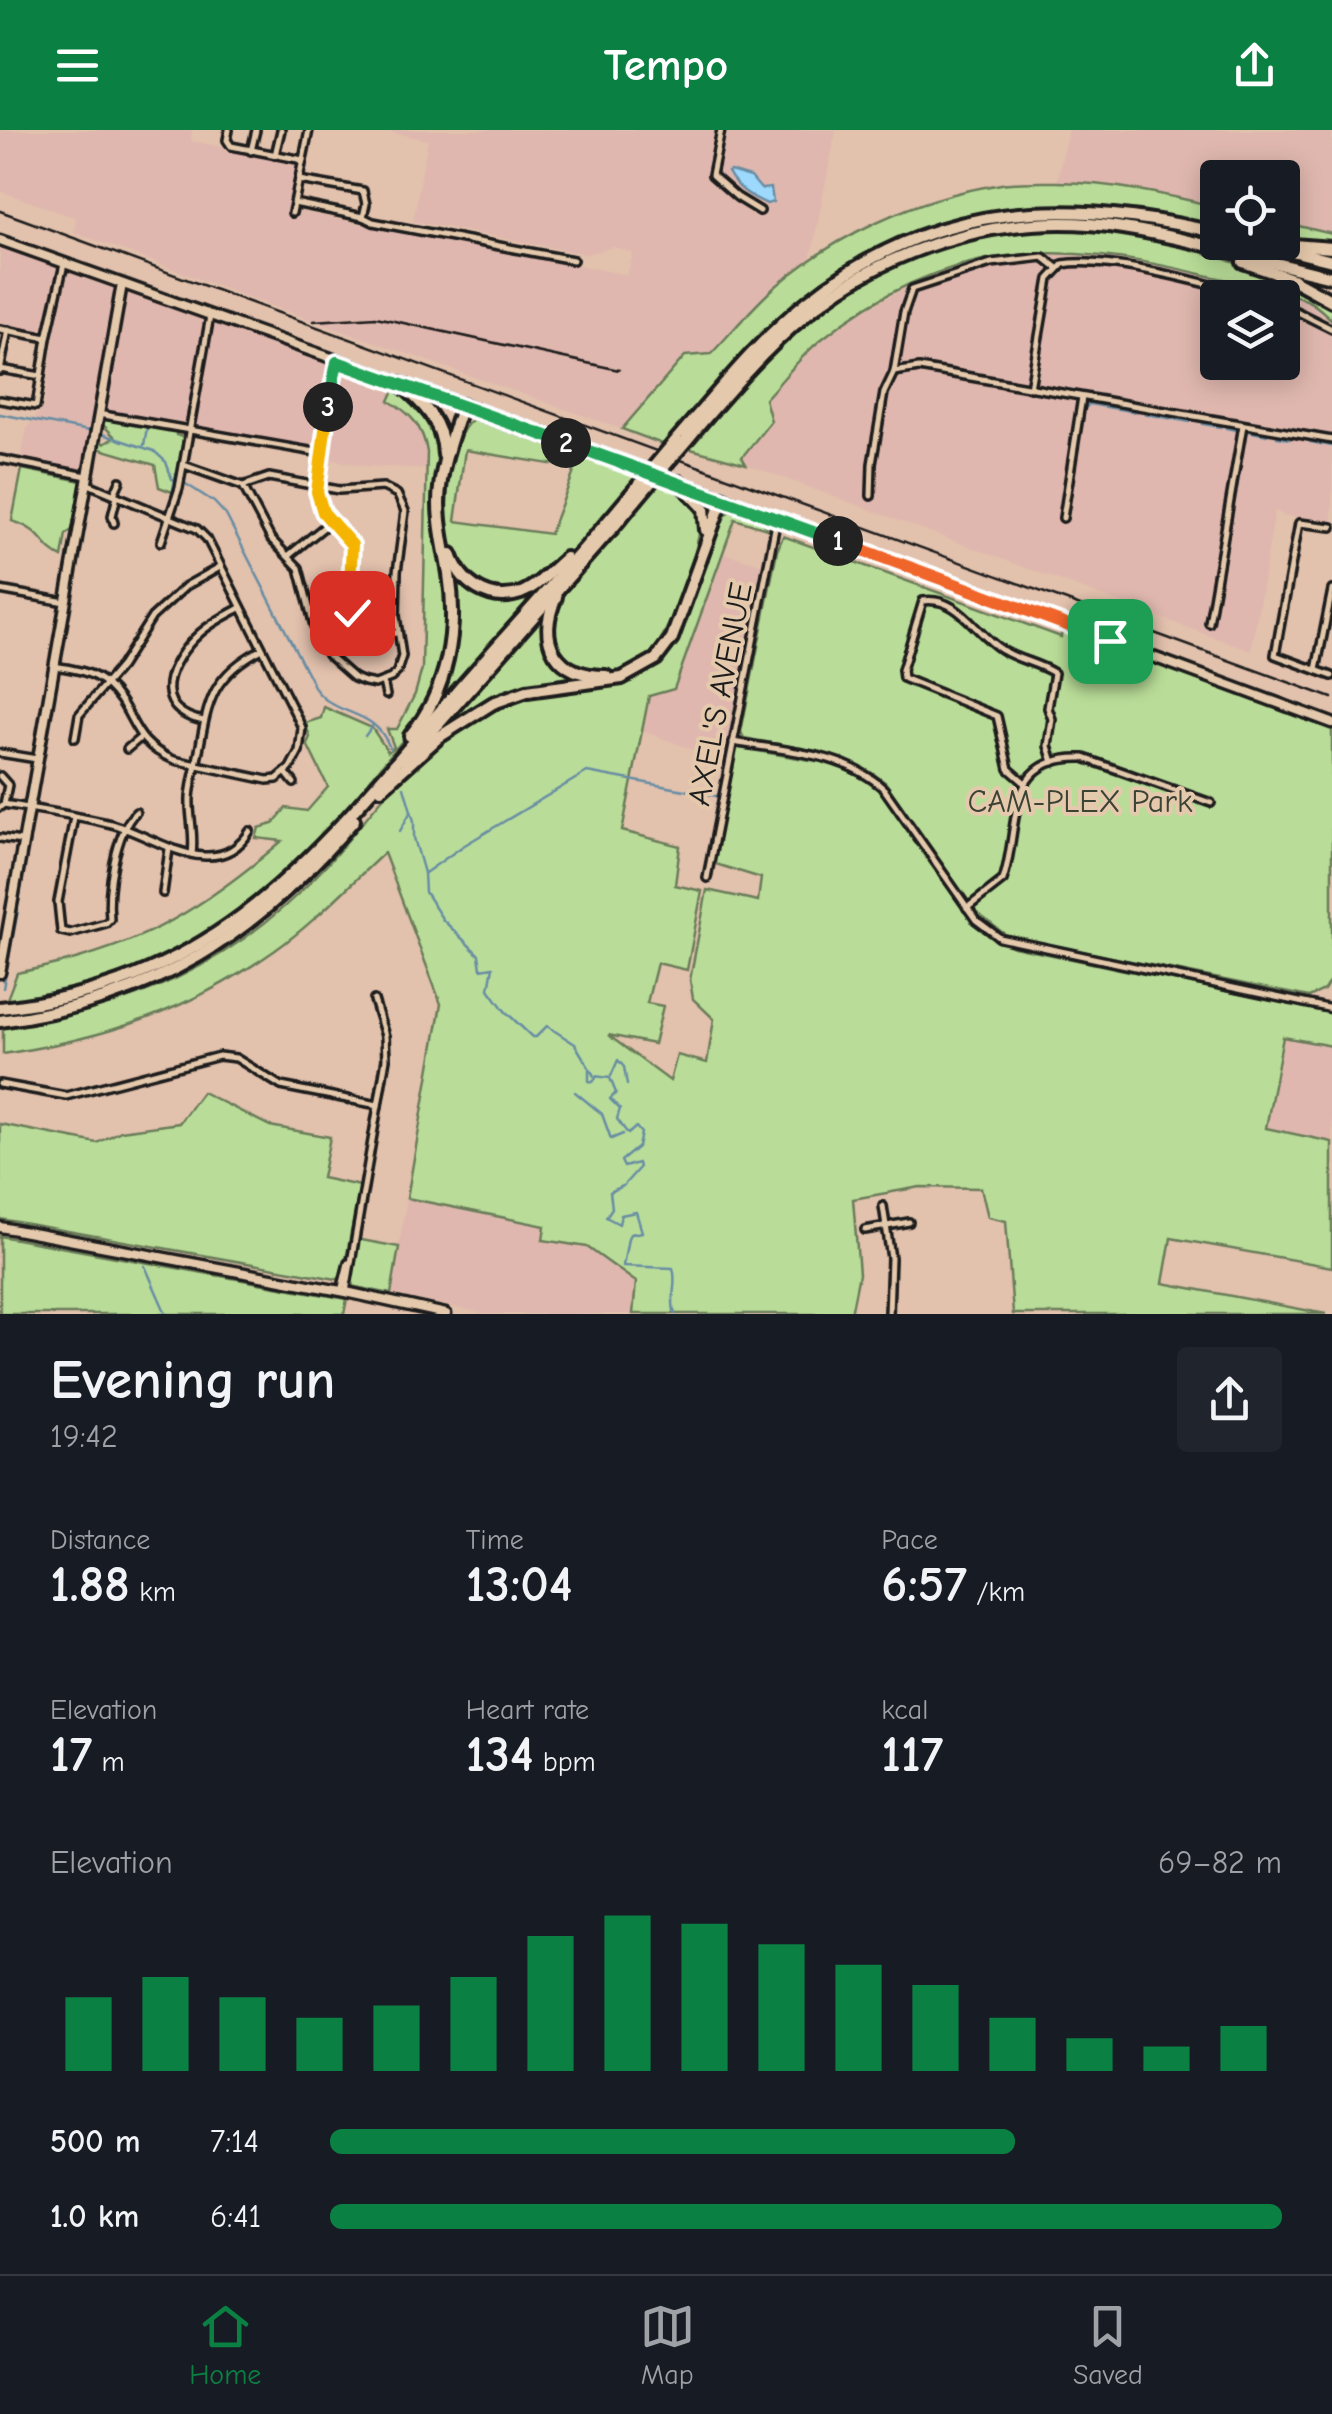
<!DOCTYPE html>
<meta charset="utf-8">
<style>
:root{--surface:#171b24;--page:#20242c;--text:#f1f3f6;--muted:#9ea1a6;--line:#363941;--accent:#0b8043}
body{margin:0;font-family:"Comic Neue",sans-serif;background:var(--page);color:var(--text);height:100vh;display:flex;flex-direction:column;font-size:38px;white-space:nowrap}
*{box-sizing:border-box;margin:0}
p{font-size:32px;color:var(--muted)}
.icon{flex:none;width:55px;height:55px;fill:none;stroke:currentColor;stroke-width:2;stroke-linecap:round;stroke-linejoin:round}
.map{position:relative;height:1184px;overflow:hidden}
.panel{display:flex;flex-direction:column;background:var(--surface);flex:1}
.panel>*{flex:none}
.fabs{position:absolute;left:1200px;top:30px;display:grid;gap:20px}
.fabs a{display:grid;place-items:center;width:100px;height:100px;border-radius:10px;background:var(--surface);box-shadow:0 5px 25px #0003;font-size:50px}
.pin{position:absolute;display:grid;place-items:center;width:85px;height:85px;color:#fff;margin:-42px;border-radius:20px;box-shadow:0 5px 15px #0006}
.km{position:absolute;width:50px;height:50px;margin:-25px;border-radius:50%;background:#222;color:#fff;font-size:28px;line-height:50px;text-align:center}
.round{display:grid;place-items:center;flex:none;width:105px;height:105px;border-radius:10px;background:var(--page)}
.head{display:flex;align-items:center;justify-content:space-between;height:170px;padding:0 50px}
h1{font-size:55px;font-weight:800;line-height:75px}
.stats{display:grid;grid-template-columns:repeat(3,1fr);gap:15px;height:170px;padding:10px 50px}
.stats div{display:grid;align-content:center}
.stats b{font-size:50px;font-weight:800}
.stats small{font-size:28px;font-weight:400}
.stats p{font-size:28px}
.chart{height:280px;padding:20px 50px}
.chart p{display:flex;justify-content:space-between}
.chart svg{width:100%;height:180px;margin-top:10px;stroke:var(--accent);stroke-width:6}
ul{padding:0 50px;list-style:none;font-size:32px}
li{display:grid;grid-template-columns:160px 120px 1fr;align-items:center;height:75px}
li i{height:25px;border-radius:12px;background:var(--accent)}
header{display:flex;justify-content:space-between;align-items:center;height:130px;padding:0 50px;background:var(--accent);color:#fff;font-size:45px;font-weight:800}
.tab-bar{display:flex;justify-content:space-around;align-items:center;height:140px;border-top:2px solid var(--line);background:var(--surface);font-size:28px;color:var(--muted)}
.tab-bar a{display:grid;justify-items:center;gap:5px}
.tab-bar .on{color:var(--accent)}
.map>svg:first-child{display:block}
</style>
<header><svg class="icon" aria-label="menu" viewBox="0 0 24 24"><path d="M4 6h16M4 12h16M4 18h16"/></svg>Tempo<svg class="icon" aria-label="share" viewBox="0 0 24 24"><path d="M12 15V3M7 8l5-5 5 5M5 13v7h14v-7"/></svg></header>
<div class="map">
<svg width="1332" height="1184" viewBox="0 0 1332 1184">
<rect width="100%" height="100%" fill="#e2c1ad"/>
<filter id="ink" filterUnits="userSpaceOnUse"><feTurbulence type="fractalNoise" baseFrequency=".01" numOctaves="2"/><feDisplacementMap in="SourceGraphic" scale="20" xChannelSelector="R" yChannelSelector="G"/><feConvolveMatrix kernelMatrix="1 2 1 2 8 2 1 2 1" color-interpolation-filters="sRGB"/></filter>
<g filter="url(#ink)">
<!-- built -->
<g fill="#dfb7ae" fill-rule="evenodd">
<polygon points="0,0 192,0 191,11 298,31 291,67 299,69 297,81 627,145 633,123 614,117 586,124 413,91 428,10 382,0 836,0 810,131 774,157 711,224 685,226 622,299 266,174 74,102 76,88 0,61"/>
<polygon points="1068,0 1332,0 1332,104 1283,92 1282,48 1218,48 1217,77 1147,60 1100,53 1057,52"/>
<polygon points="0,117 116,160 81,342 21,330 27,298 44,276 54,205 0,194"/>
<path d="M1060,122L1097,123L1159,134L1308,170L1332,190V394L1284,385L1275,380L1251,521L746,334L742,327L771,291L765,270L821,210L864,180L938,141L987,127ZM1218,168H1282V232H1218Z"/>
<polygon points="126,161 395,258 390,271 402,278 419,297 426,312 427,339 367,336 324,328 324,322 103,280"/>
<polygon points="723,423 764,435 725,632 641,600 649,565 674,559"/>
<polygon points="1283,907 1332,916 1332,1012 1266,999"/>
<polygon points="407,1068 546,1096 544,1110 587,1117 636,1152 633,1184 487,1184 391,1164"/>
</g>
<!-- green -->
<g fill="#b9dd98" stroke="#6a7c5a" stroke-width="2.5">
<path d="M1057,52C1113,53 1164,64 1217,77V98C1175,89 1133,78 1090,76C984,69 875,107 794,176C746,216 707,268 665,315L622,299L685,226L711,224C732,202 752,177 775,157C837,104 916,68 996,55C1016,51 1037,52 1057,52Z"/>
<polygon points="1282,92 1332,104 1332,117 1283,112"/>
<path d="M1075,98C1165,106 1252,133 1332,175V190C1325,184 1317,175 1308,171C1288,160 1230,151 1205,145C1059,109 945,110 823,208C801,225 784,249 765,269L771,291L742,327L746,334L687,318C720,280 752,239 789,204C866,132 970,96 1075,98Z"/>
<path d="M395,258L422,276L442,317L437,362L449,457L445,531L417,593L313,718L282,750L197,812L153,834L77,861L5,874L17,843C133,820 193,787 282,711L256,708L259,698L273,694L286,678L307,681L328,657L307,614L310,607L305,593L321,588L324,577L372,598L388,622L394,617L387,599H397L415,564L422,539L427,322C423,297 411,283 389,271Z"/>
<polygon points="105,289 177,301 176,305 182,307 184,303 175,363 159,357 155,335 97,318 100,308 104,314 115,307 103,295"/>
<path d="M473,289L558,319L564,330L556,335L465,320L455,391L550,404L579,329H587L639,347C614,377 544,465 504,464C495,463 483,457 474,455C467,444 457,432 452,420C442,390 446,309 473,289Z"/>
<path d="M22,339L81,351L72,400L66,404L62,427C40,417 45,401 12,391Z"/>
<path d="M656,351L683,360L702,380C702,413 671,508 645,529C598,567 533,530 557,469C563,456 577,444 586,433C609,405 633,378 656,351Z"/>
<path d="M731,380L760,390L770,400L735,389L674,559L649,566L622,701L680,716L675,755L702,761L687,840L657,833L647,873L663,876L654,914L608,905L670,951L677,925L707,933L714,889L693,869L690,850L707,760L758,771L761,748L712,733L734,617L840,635L856,641L882,660L963,778C977,797 992,808 1014,817L1332,883V916L1283,907L1266,998L1332,1012V1137L1171,1108L1163,1153L1326,1184H1013L1006,1091L988,1087L981,1058L920,1057L853,1069L859,1144L851,1184H633L636,1152L587,1117L543,1110L545,1096L407,1068L441,874L384,723C348,756 314,793 274,821C189,881 105,908 3,924V896C129,882 234,834 322,740C367,691 406,629 464,593C491,577 518,567 548,561C585,554 627,563 656,535C684,508 705,428 719,390Z"/>
<path d="M783,406L1061,507L1062,498L1332,600V847L1324,860L1309,867L1007,806L976,782L886,653C847,620 793,618 744,608L741,602L777,421Z"/>
<polygon points="448,428 482,465 536,457 540,459 428,590 447,541"/>
<polygon points="551,474 548,515 582,548 581,552 523,560 438,604"/>
<polygon points="202,962 270,996 330,1007 322,1048 360,1056 342,1150 0,1089 0,994 97,1013 121,1001 179,993"/>
<polygon points="0,1106 347,1169 344,1184 0,1184"/>
<polygon points="356,1109 399,1117 391,1164 351,1156"/>
</g>
<!-- water -->
<path fill="#9cd9fd" stroke="#698da3" stroke-width="2.5" d="M730,41L751,47L761,59L771,58L773,72L767,74C750,66 737,59 728,42Z"/>
<g fill="none" stroke-linecap="round" stroke-linejoin="round">
<!-- stream -->
<g stroke="#698da3" stroke-width="2.5">
<polyline points="1083,281 1089,274 1136,282"/>
<polyline points="0,284 89,301"/>
<polyline points="1146,284 1190,292"/>
<polyline points="1203,294 1221,297"/>
<polyline points="1226,298 1236,300"/>
<polyline points="1247,301 1267,305"/>
<polyline points="102,304 154,321 166,332 172,349 178,351"/>
<polyline points="1277,307 1290,309"/>
<polyline points="1310,312 1332,316"/>
<polyline points="144,315 147,297"/>
<path d="M186,354L214,372L226,385L316,560C339,589 374,577 390,618"/>
<polyline points="173,359 176,344 178,347"/>
<polyline points="365,606 373,595"/>
<path d="M404,657L414,691V708L424,743L425,762L443,790L479,825L481,839L493,837L489,859L505,881L532,907H536L547,896L575,914L594,946L610,948L616,963L610,969L620,979L617,989L628,1004L636,997L641,1003L638,1017L621,1031L624,1037L638,1033L639,1038L623,1056L610,1062L612,1078L606,1087L619,1094L621,1085L636,1082L642,1102L630,1104L628,1108L623,1136L673,1138C678,1154 669,1169 675,1184"/>
<polyline points="400,701 411,681"/>
<polyline points="425,743 463,716 587,642 717,666"/>
<polyline points="19,772 28,712"/>
<polyline points="3,858 18,780"/>
<polyline points="589,939 589,951 593,952 596,948"/>
<polyline points="611,946 618,930 624,937 627,955"/>
<polyline points="575,962 602,984 611,1009 623,1004"/>
<polyline points="145,1136 166,1184"/>
</g>
<!-- minor casing -->
<g stroke="#1c1c1c" stroke-width="12">
<g id="minor">
<polyline points="229,0 227,10 231,16 303,30"/>
<polyline points="721,0 712,45 737,67 760,81"/>
<polyline points="251,21 256,0"/>
<polyline points="275,25 281,0"/>
<polyline points="299,50 363,61 366,74 363,87"/>
<polyline points="294,73 363,87 373,92 573,130"/>
<polyline points="292,83 309,0"/>
<polyline points="1282,174 1332,199"/>
<polyline points="0,199 47,208"/>
<path d="M337,231L316,354C318,384 337,393 352,415C358,454 328,508 398,503"/>
<polyline points="0,239 41,246"/>
<polyline points="0,241 8,200"/>
<polyline points="894,242 919,238 1332,310"/>
<path d="M1030,258L1049,149L1063,134C1108,126 1213,155 1260,168"/>
<polyline points="0,270 36,276 47,208 64,134"/>
<polyline points="98,284 321,323"/>
<polyline points="0,329 87,346"/>
<polyline points="184,335 243,356 271,409 299,438 314,496 328,525 354,548 365,552 375,554 391,548 397,542 402,526 396,486 397,442 405,381 397,364 383,357 339,360 269,347 243,356"/>
<polyline points="114,364 120,351"/>
<polyline points="871,366 872,334 884,263 894,242 904,182 912,159 991,133 1043,127 1057,138"/>
<polyline points="1063,388 1082,267"/>
<polyline points="114,393 112,386 117,366"/>
<polyline points="1332,397 1299,393 1275,525 1332,546"/>
<polyline points="161,412 179,358 210,186"/>
<polyline points="288,426 330,392"/>
<polyline points="0,460 65,472"/>
<polyline points="1209,493 1243,295"/>
<path d="M54,536C72,539 92,541 106,554C137,582 128,611 174,630L267,650L277,649L290,638L299,621L302,598L298,589L207,409L197,399L86,353"/>
<polyline points="1316,540 1332,460"/>
<polyline points="383,552 386,565"/>
<path d="M204,591C147,580 169,531 200,503C212,492 227,485 240,478"/>
<polyline points="75,608 79,585 121,536 152,487 186,456 220,437"/>
<path d="M733,612C784,621 845,622 884,659L976,790L1000,808L1332,879"/>
<polyline points="127,619 140,608"/>
<polyline points="0,623 37,629"/>
<polyline points="286,643 294,653"/>
<polyline points="0,646 8,655 4,674 0,677"/>
<path d="M1024,652L1009,639L997,586L903,548L902,540L923,471C959,466 975,504 1002,520C1018,530 1038,533 1054,543L1048,578L1052,589L1048,616L1053,632"/>
<path d="M4,674C40,680 76,685 111,694C154,705 216,756 250,701"/>
<path d="M74,687L58,772L61,801L70,803L106,793L110,789C107,761 115,702 136,682"/>
<polyline points="0,708 22,711"/>
<path d="M192,724C195,704 189,687 190,668C191,653 196,636 199,621C208,569 213,545 262,519"/>
<polyline points="707,748 777,388"/>
<polyline points="163,763 169,719"/>
<path d="M967,778L1003,750C1021,697 1002,625 1084,628L1211,673"/>
<polyline points="0,954 66,966 219,926 236,928 281,956 378,975"/>
<polyline points="883,1076 891,1128 889,1184"/>
<polyline points="865,1100 909,1092"/>
<polyline points="341,1161 348,1133"/>
<polyline points="346,1162 386,929 385,906 374,870"/>
</g>
</g>
<!-- major casing -->
<g stroke="#1c1c1c" stroke-width="15">
<g id="major">
<polyline points="0,110 679,352 1332,593"/>
<polyline points="0,843 122,154"/>
<polyline points="0,1097 346,1162 446,1184"/>
</g>
</g>
<!-- highway casing -->
<g stroke="#1c1c1c" stroke-width="18">
<g id="highway">
<polyline points="1256,112 1332,131"/>
<polyline points="1293,115 1332,118"/>
<polyline points="1243,132 1292,149 1332,171"/>
<path d="M399,253C423,273 443,292 444,325"/>
<path d="M677,309C718,262 758,211 807,172C933,70 1068,67 1218,103"/>
<path d="M686,311C724,266 762,221 808,183C895,112 1012,80 1123,98C1193,109 1263,131 1332,147"/>
<polyline points="679,352 704,378 706,400"/>
<polyline points="611,400 636,370"/>
<path d="M451,424C460,453 489,474 521,463C538,456 552,440 566,428"/>
<path d="M556,467C536,512 556,546 606,546"/>
<path d="M410,606C448,560 458,501 449,444C445,421 439,398 439,374C439,340 452,307 462,275"/>
<polyline points="405,632 613,397"/>
<polyline points="381,659 439,607 493,573 527,561 622,548 656,529 672,508 723,368"/>
<path d="M0,878C224,854 318,722 454,565C512,498 574,433 630,365"/>
<path d="M0,891C156,870 253,807 354,690"/>
</g>
</g>
<!-- minor -->
<use href="#minor" stroke="#e5c9ac" stroke-width="5"/>
<!-- major -->
<use href="#major" stroke="#e5c9ac" stroke-width="8"/>
<!-- highway -->
<use href="#highway" stroke="#e5c9ac" stroke-width="10"/>
<!-- rail -->
<g stroke="#1c1c1c" stroke-width="2.5">
<polyline points="0,81 1332,568"/>
<polyline points="314,191 376,187 619,240"/>
</g>
<!-- highway-bridge casing -->
<g stroke="#1c1c1c" stroke-width="18" stroke-linecap="butt">
<g id="highway-bridge">
<polyline points="630,365 677,309"/>
<polyline points="636,370 686,311"/>
</g>
</g>
<!-- highway-bridge -->
<use href="#highway-bridge" stroke="#e5c9ac" stroke-width="10"/>
</g>
</g>
<g fill="none" stroke-linecap="round" stroke-linejoin="round" filter="url(#ink)">
<!-- split-1 casing -->
<g stroke="#fff" stroke-width="20">
<polyline id="split-1" points="838,411 1110,511"/>
</g>
<!-- split-2 casing -->
<g stroke="#fff" stroke-width="20">
<polyline id="split-2" points="566,313 838,411"/>
</g>
<!-- split-3 casing -->
<g stroke="#fff" stroke-width="20">
<polyline id="split-3" points="328,277 337,232 566,313"/>
</g>
<!-- split-4 casing -->
<g stroke="#fff" stroke-width="20">
<polyline id="split-4" points="328,277 317,362 323,382 352,415 349,473 352,483"/>
</g>
<!-- split-1 -->
<use href="#split-1" stroke="#f0652b" stroke-width="12"/>
<!-- split-2 -->
<use href="#split-2" stroke="#22a559" stroke-width="12"/>
<!-- split-3 -->
<use href="#split-3" stroke="#22a559" stroke-width="12"/>
<!-- split-4 -->
<use href="#split-4" stroke="#f5b400" stroke-width="12"/>
</g>
<g text-anchor="middle" dominant-baseline="central" stroke-width="8" stroke-linejoin="round" paint-order="stroke">
<!-- street labels -->
<g font-size="32" fill="#1c1c1c" stroke="#e5c9ac">
<text transform="translate(720 564) rotate(-79)">AXEL'S AVENUE</text>
</g>
<!-- park labels -->
<g font-size="32" fill="#3b4335" stroke="#e5c9ac">
<text x="1080" y="671">CAM-PLEX Park</text>
</g>
</g>
</svg>
<div class="fabs">
<a><svg class="icon" aria-label="locate" viewBox="0 0 24 24"><circle cx="12" cy="12" r="6"/><path d="M12 2v4M12 18v4M2 12h4M18 12h4"/></svg></a>
<a><svg class="icon" aria-label="layers" viewBox="0 0 24 24"><path d="M12 4l9 5-9 5-9-5zM3 14l9 5 9-5"/></svg></a>
</div>
<div class="pin" style="left:1110px;top:511px;background:#1e9e55"><svg class="icon" aria-label="arrive" viewBox="0 0 24 24"><path d="M6 21V4h12l-3 4 3 4H6"/></svg></div>
<div class="pin" style="left:352px;top:483px;background:#d93025"><svg class="icon" aria-label="check" viewBox="0 0 24 24"><path d="M5 12l5 5 9-10"/></svg></div>
<b class="km" style="left:838px;top:411px">1</b>
<b class="km" style="left:566px;top:313px">2</b>
<b class="km" style="left:328px;top:277px">3</b>
</div>
<section class="panel">
<div class="head"><div><h1>Evening run</h1><p>19:42</p></div><a class="round"><svg class="icon" aria-label="share" viewBox="0 0 24 24"><path d="M12 15V3M7 8l5-5 5 5M5 13v7h14v-7"/></svg></a></div>
<div class="stats">
<div><p>Distance</p><b>1.88<small> km</small></b></div>
<div><p>Time</p><b>13:04</b></div>
<div><p>Pace</p><b>6:57<small> /km</small></b></div>
</div>
<div class="stats">
<div><p>Elevation</p><b>17<small> m</small></b></div>
<div><p>Heart rate</p><b>134<small> bpm</small></b></div>
<div><p>kcal</p><b>117</b></div>
</div>
<div class="chart"><p><span>Elevation</span>69–82 m</p>
<svg viewBox="0 0 160 44" preserveAspectRatio="none"><path d="M5 44V26M15 44V21M25 44V26M35 44V31M45 44V28M55 44V21M65 44V11M75 44V6M85 44V8M95 44V13M105 44V18M115 44V23M125 44V31M135 44V36M145 44V38M155 44V33"/></svg>
</div>
<ul>
<li><b>500 m</b>7:14<i style="width:72%"></i></li>
<li><b>1.0 km</b>6:41<i style="width:100%"></i></li>
</ul>
</section>
<nav class="tab-bar">
<a class="on"><svg class="icon" aria-label="home" viewBox="0 0 24 24"><path d="M3 11l9-7 9 7M6 9v11h12V9"/></svg>Home</a>
<a><svg class="icon" aria-label="map" viewBox="0 0 24 24"><path d="M3 6l6-2 6 2 6-2v14l-6 2-6-2-6 2zM9 4v14M15 6v14"/></svg>Map</a>
<a><svg class="icon" aria-label="saved" viewBox="0 0 24 24"><path d="M7 4h10v16l-5-4-5 4z"/></svg>Saved</a>
</nav>
